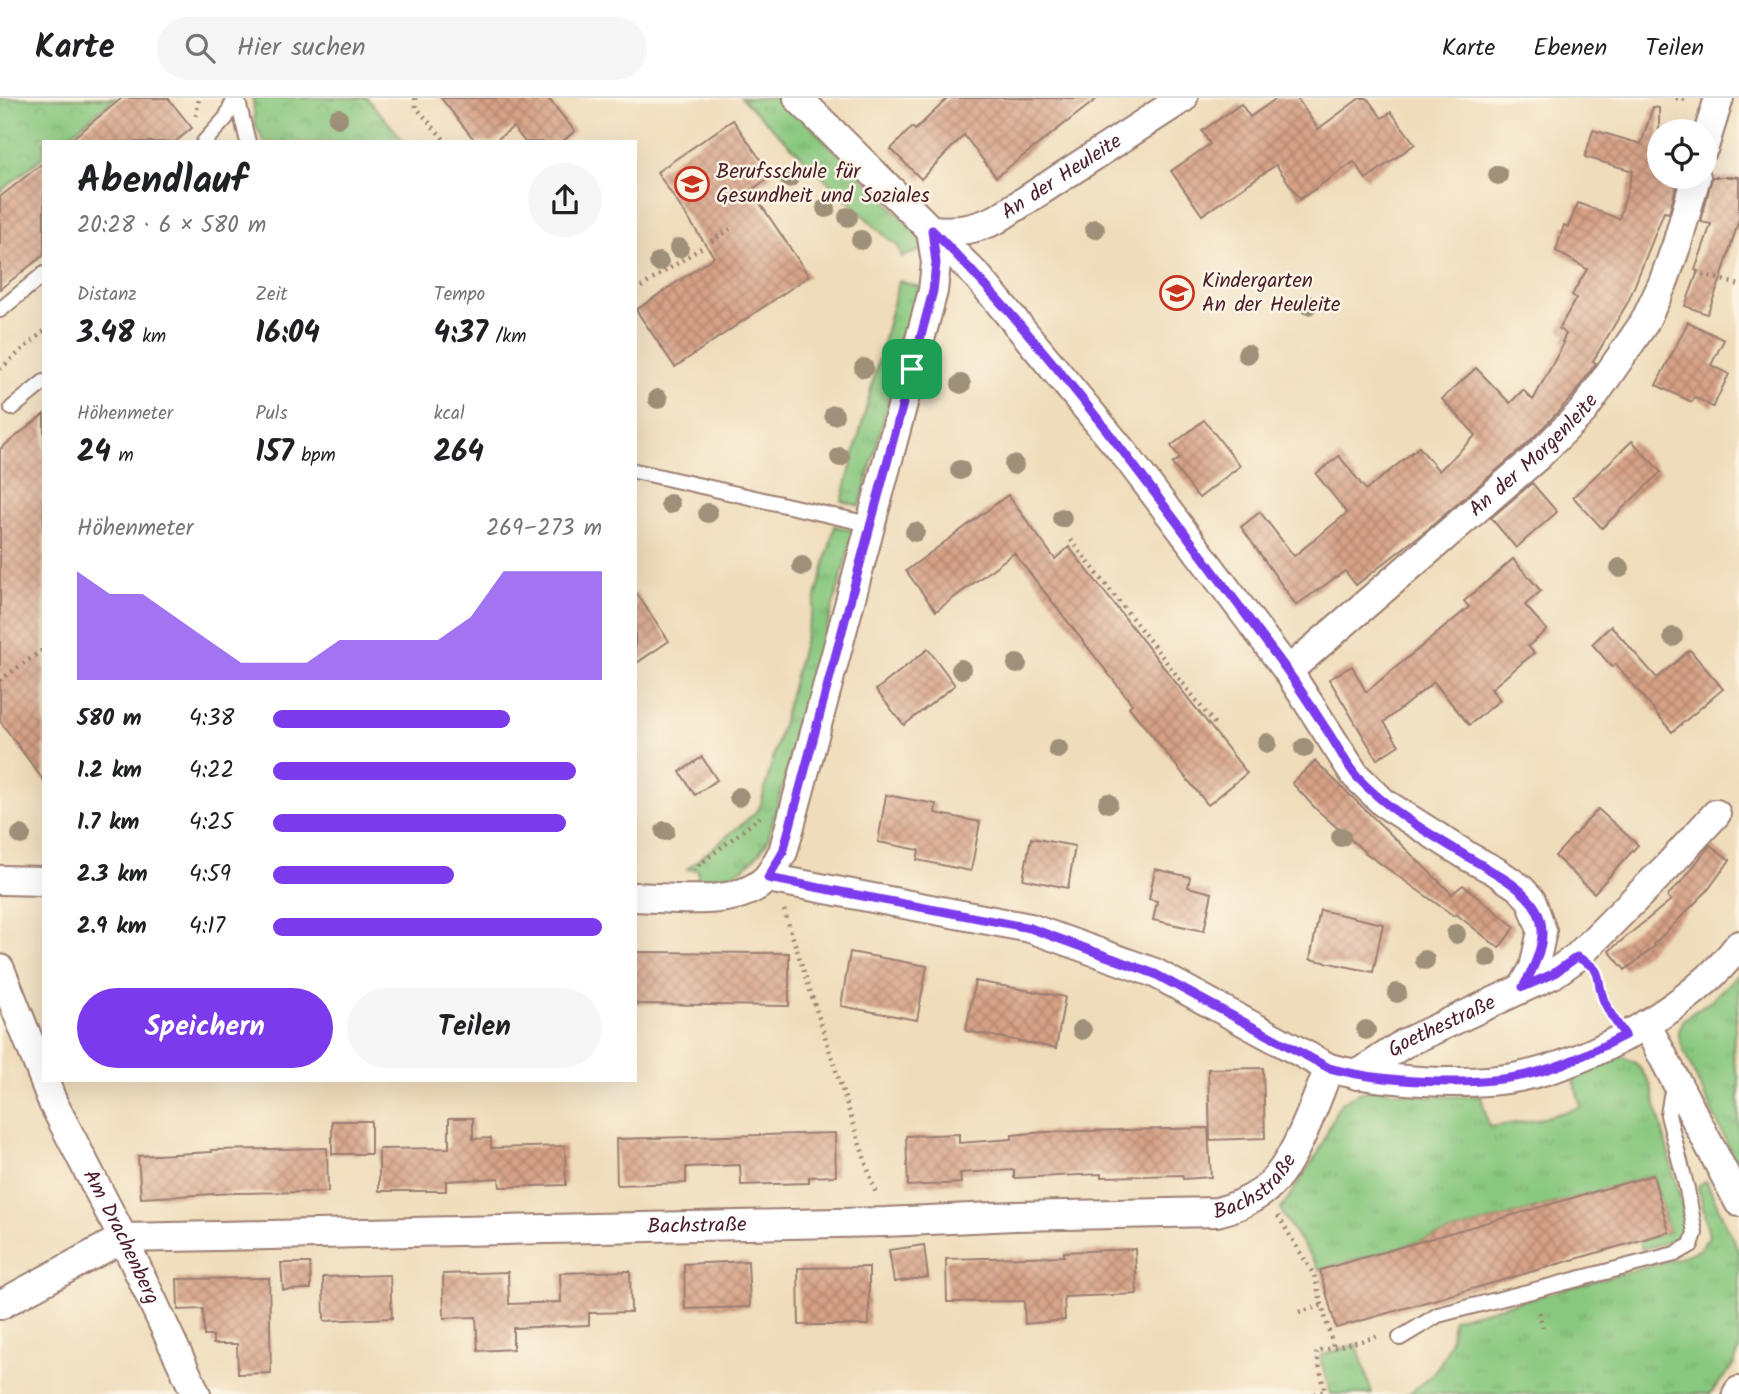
<!DOCTYPE html>
<html lang="de">
<meta charset="utf-8">
<style>
:root{--surface:#fff;--page:#f6f6f6;--text:#202124;--muted:#757577;--line:#e0e0e0;--accent:#7c3aed}
body{margin:0;font-family:Kalam,sans-serif;background:var(--page);color:var(--text);height:100vh;display:flex;flex-direction:column;font-size:26px;white-space:nowrap}
*{box-sizing:border-box;margin:0}
p{font-size:23px;color:var(--muted)}
.icon{flex:none;width:38px;height:38px;fill:none;stroke:currentColor;stroke-width:2;stroke-linecap:round;stroke-linejoin:round}
.map{position:relative;flex:1;overflow:hidden}
.drawer{position:absolute;left:42px;top:42px;width:595px;height:942px;display:flex;flex-direction:column;background:var(--surface);border-radius:0px;box-shadow:0 7px 28px #0002}
.drawer>*{flex:none}
.controls{position:absolute;left:1647px;top:21px;display:grid;gap:14px}
.controls a{display:grid;place-items:center;width:70px;height:70px;border-radius:50%;background:var(--surface);box-shadow:0 7px 28px #0002;font-size:35px}
.pin{position:absolute;display:grid;place-items:center;width:60px;height:60px;color:#fff;margin:-30px;border-radius:14px;box-shadow:0 4px 10px #0006}
.round{display:grid;place-items:center;flex:none;width:74px;height:74px;border-radius:37px;background:var(--page)}
.headline{display:flex;align-items:center;justify-content:space-between;height:119px;padding:0 35px}
h1{font-size:38px;font-weight:700;line-height:52px}
.stats{display:grid;grid-template-columns:repeat(3,1fr);gap:10px;height:119px;padding:7px 35px}
.stats div{display:grid;align-content:center}
.stats b{font-size:30px;font-weight:700}
.stats small{font-size:19px;font-weight:400}
.stats p{font-size:19px}
.chart{height:196px;padding:14px 35px}
.chart p{display:flex;justify-content:space-between}
.chart svg{width:100%;height:126px;margin-top:7px;fill:var(--accent);opacity:.7}
.action{display:flex;gap:14px;margin-top:auto;padding:14px 35px}
.action a{flex:1;height:80px;border-radius:42px;background:var(--accent);color:#fff;font-size:28px;font-weight:700;line-height:80px;text-align:center}
.action a+a{background:var(--page);color:var(--text)}
ul{padding:0 35px;list-style:none;font-size:23px}
li{display:grid;grid-template-columns:112px 84px 1fr;align-items:center;height:52px}
li i{height:18px;border-radius:9px;background:var(--accent)}
header{display:flex;align-items:center;gap:42px;box-sizing:border-box;height:98px;padding:0 35px;background:var(--surface);border-bottom:2px solid var(--line)}
header strong{font-size:33px}
nav{display:flex;gap:38px;margin-inline-start:auto;font-size:24px}
.search{width:490px;height:63px;background:var(--page);display:flex;align-items:center;gap:18px;box-sizing:border-box;padding:0 24px;border-radius:38px;color:var(--muted);font-size:26px}
.map>svg:first-child{display:block}
</style>
<header>
<strong>Karte</strong>
<div class="search"><svg class="icon" aria-label="search" viewBox="0 0 24 24"><circle cx="10" cy="10" r="6"/><path d="M15 15l6 6"/></svg>Hier suchen</div>
<nav><a>Karte</a><a>Ebenen</a><a>Teilen</a></nav>
</header>
<div class="map">
<svg width="1739" height="1296" viewBox="0 0 1739 1296">
<defs>
<pattern id="grass-tufts" width="24" height="20" patternUnits="userSpaceOnUse" patternTransform="scale(1.75)"><rect width="24" height="20" fill="#89c87f"/><path d="M3 7l-1-3M5 7V3M7 7l1-3M15 17l-1-3M17 17v-4M19 17l1-3" fill="none" stroke="#78ab6e"/></pattern>
<pattern id="park-crowns" width="20" height="18" patternUnits="userSpaceOnUse" patternTransform="scale(1.75)"><rect width="20" height="18" fill="#89c87f"/><path d="M2 6a3 3 0 1 1 6 0M12 15a3 3 0 1 1 6 0" fill="none" stroke="#78ab6e"/></pattern>
<pattern id="building-cross-hatch" width="8" height="8" patternUnits="userSpaceOnUse" patternTransform="scale(1.75)"><rect width="8" height="8" fill="#d7a286"/><path d="M0 0l8 8M0 8l8-8" fill="none" stroke="#b0836e"/></pattern>
</defs>
<rect width="100%" height="100%" fill="#fcf5e5"/>
<filter id="ink" filterUnits="userSpaceOnUse"><feTurbulence type="fractalNoise" baseFrequency=".0143" numOctaves="2"/><feDisplacementMap in="SourceGraphic" scale="14" xChannelSelector="R" yChannelSelector="G"/><feConvolveMatrix kernelMatrix="1 2 1 2 8 2 1 2 1" color-interpolation-filters="sRGB"/></filter>
<filter id="wash" filterUnits="userSpaceOnUse"><feTurbulence type="fractalNoise" baseFrequency=".00686" numOctaves="4" result="noise"/><feDisplacementMap in="SourceGraphic" scale="28" xChannelSelector="R" yChannelSelector="G"/><feGaussianBlur stdDeviation="1.57" result="paint"/><feColorMatrix in="noise" values="0 0 0 0 0 0 0 0 0 0 0 0 0 0 0 0 0 1.4 0 .05"/><feComposite in="paint" operator="in"/></filter>
<g filter="url(#wash)">
<rect width="100%" height="100%" fill="#efdcba"/>
<!-- grass -->
<g fill="url(#grass-tufts)" stroke="#6a7455" stroke-width="2">
<polygon points="741,0 782,0 894,111 918,138 922,152 902,159 898,148 886,139"/>
<polygon points="899,183 920,189 860,408 842,403"/>
<path d="M835,428L854,433L767,744C750,770 730,783 698,781V772L687,771L754,716L760,709Z"/>
<path d="M1739,875C1739,884 1739,894 1739,903C1736,928 1728,955 1739,980V1071L1684,954L1678,935L1684,921L1714,900Z"/>
<path d="M1621,958L1636,965L1650,985L1687,1127C1680,1144 1659,1146 1642,1151L1639,1143L1669,1134L1653,1077L1320,1172L1284,1119L1281,1111L1319,1054L1337,1011L1343,1003L1359,995L1376,991L1431,999L1481,998L1489,1029L1536,1022L1581,1009L1573,980Z"/>
<path d="M1706,1083L1739,1154V1253L1733,1268L1710,1296H1408C1438,1275 1450,1259 1453,1221L1677,1161L1700,1151L1709,1138L1698,1088Z"/>
<polygon points="1357,1246 1372,1296 1330,1296 1320,1258"/>
</g>
<!-- park -->
<g fill="url(#park-crowns)" stroke="#6a7455" stroke-width="2">
<polygon points="0,0 115,0 61,44 44,44 44,58 0,94"/>
<polygon points="253,0 367,0 405,44 264,44 255,26"/>
</g>
<g id="blocks">
<!-- building -->
<g fill="url(#building-cross-hatch)">
<polygon points="122,0 168,0 192,30 175,44 68,44"/>
<polygon points="441,0 548,0 575,33 562,44 525,44 513,29 494,44 476,44"/>
<polygon points="948,0 1098,0 996,79 964,37 921,81 891,51 912,29 915,32"/>
<polygon points="1277,0 1297,0 1318,31 1360,0 1367,0 1382,20 1391,14 1415,46 1366,81 1354,64 1300,101 1276,67 1202,117 1171,73 1210,46 1202,33 1241,6 1250,19"/>
<polygon points="1653,9 1659,10 1659,79 1679,79 1669,115 1664,114 1628,204 1593,263 1596,265 1573,298 1527,346 1428,431 1356,487 1345,473 1296,507 1241,429 1260,414 1294,458 1347,415 1316,376 1339,358 1366,392 1419,349 1439,373 1476,337 1442,301 1476,270 1510,305 1523,292 1533,302 1564,245 1562,244 1566,236 1559,231 1576,200 1572,197 1587,171 1556,153 1564,127 1568,129 1578,105 1619,121 1633,73 1585,59 1593,32 1641,46"/>
<polygon points="733,22 772,78 751,92 809,178 675,269 636,212 714,159 657,74"/>
<polygon points="44,64 44,157 0,191 0,99"/>
<polygon points="1712,79 1739,79 1739,121 1721,181 1707,216 1685,208 1698,173 1695,172 1711,126 1701,124"/>
<polygon points="1688,224 1724,242 1711,267 1729,276 1713,309 1695,299 1692,304 1656,287"/>
<polygon points="44,316 44,683 0,623 0,351"/>
<polygon points="1204,322 1240,368 1199,400 1172,366 1180,360 1171,348"/>
<polygon points="1632,343 1661,374 1602,430 1573,399"/>
<polygon points="1532,385 1557,414 1516,450 1491,420"/>
<polygon points="1008,397 1055,461 1069,449 1247,675 1208,707 1129,609 1132,606 1014,455 936,513 906,473"/>
<polygon points="1513,461 1541,493 1525,507 1547,532 1528,548 1534,555 1491,591 1500,602 1469,627 1434,584 1384,624 1399,647 1377,661 1329,581 1352,568 1366,594 1469,509 1464,503"/>
<polygon points="635,493 669,543 635,566"/>
<polygon points="1611,528 1657,580 1690,552 1723,591 1672,634 1616,566 1612,569 1592,546"/>
<polygon points="928,551 955,587 904,627 876,592"/>
<polygon points="702,659 717,682 695,697 680,674"/>
<polygon points="1315,663 1452,796 1463,787 1515,829 1499,850 1456,816 1454,818 1367,756 1316,711 1292,685"/>
<polygon points="886,697 936,706 935,715 980,724 971,773 917,762 919,752 878,744"/>
<polygon points="1598,711 1638,747 1594,795 1555,758"/>
<polygon points="1031,740 1075,748 1068,790 1023,781"/>
<polygon points="1710,747 1730,762 1707,793 1654,846 1655,848 1625,872 1609,853 1671,802 1667,798 1683,782"/>
<polygon points="1155,771 1190,779 1188,789 1212,795 1204,833 1153,822 1157,803 1149,801"/>
<polygon points="1320,812 1383,826 1373,874 1310,861"/>
<polygon points="635,854 789,855 789,908 635,906"/>
<polygon points="850,854 927,868 917,922 841,908"/>
<polygon points="975,883 1065,899 1056,950 966,933"/>
<polygon points="1263,970 1265,1040 1210,1042 1208,971"/>
<polygon points="449,1020 473,1020 473,1041 491,1040 491,1050 565,1048 566,1087 500,1089 499,1080 446,1083 446,1093 379,1093 379,1051 449,1050"/>
<rect x="332" y="1023" width="39" height="33"/>
<polygon points="1208,1030 1211,1079 1183,1081 1182,1077 1101,1079 1101,1076 1014,1080 1014,1072 960,1075 961,1085 908,1088 906,1038 959,1036 959,1045 1012,1041 1012,1037 1045,1034"/>
<polygon points="835,1035 836,1078 809,1079 809,1085 741,1087 740,1067 686,1069 686,1085 617,1087 616,1041"/>
<polygon points="327,1050 328,1094 233,1095 141,1100 138,1058 212,1054 211,1052"/>
<polygon points="1653,1077 1669,1134 1336,1230 1320,1172"/>
<polygon points="924,1147 928,1179 894,1184 889,1152"/>
<polygon points="1135,1151 1137,1196 1064,1199 1065,1222 1025,1226 1024,1203 947,1204 946,1161 1064,1158 1064,1154"/>
<polygon points="748,1163 750,1209 685,1211 684,1166"/>
<polygon points="281,1165 310,1165 311,1191 283,1192"/>
<polygon points="869,1169 869,1227 799,1227 798,1170"/>
<polygon points="630,1173 631,1214 589,1215 589,1227 513,1230 513,1251 478,1253 476,1219 444,1220 443,1176 508,1174 509,1206 561,1204 560,1175"/>
<polygon points="390,1177 392,1220 324,1223 323,1179"/>
<polygon points="269,1180 271,1275 238,1276 237,1246 213,1246 213,1238 204,1238 203,1211 178,1212 177,1181"/>
</g>
</g>
</g>
<g filter="url(#ink)">
<use href="#blocks" fill-opacity="0" stroke="#9c7e72" stroke-width="2"/>
<g fill="none" stroke-linecap="round" stroke-linejoin="round">
<!-- lane casing -->
<g stroke="#9c7e72" stroke-width="18">
<g id="lane">
<polyline points="237,0 248,44"/>
<polyline points="204,44 226,20 235,0"/>
<polyline points="0,212 44,176"/>
<polyline points="12,310 44,284"/>
<polyline points="635,373 869,426"/>
<polyline points="1400,1240 1438,1217 1675,1156 1691,1147 1695,1135 1687,1091 1668,1017 1671,998 1680,989"/>
</g>
</g>
<!-- street casing -->
<g stroke="#9c7e72" stroke-width="32">
<g id="street">
<polyline points="798,0 979,180 1127,359 1288,573 1355,677 1384,705 1469,759 1495,773 1520,790 1531,802 1542,833 1534,870 1523,889"/>
<polyline points="1704,49 1719,0"/>
<path id="s1" d="M931,132C957,134 974,132 997,121L1183,0"/>
<path id="s2" d="M1288,573L1538,358L1584,312L1644,225L1663,185L1677,146L1696,79"/>
<path d="M768,780L1030,830L1155,875L1329,970C1378,983 1469,989 1519,979C1593,964 1693,908 1739,847"/>
<polyline points="0,782 44,783"/>
<path d="M635,799C674,800 736,810 766,781C773,774 778,762 783,754L933,193L936,165L931,132"/>
<polyline points="0,871 44,981"/>
<polyline points="1646,926 1739,1104"/>
<path id="s3" d="M1357,977L1403,946L1553,876L1577,859L1666,770L1716,716"/>
<path id="s4" d="M44,982L53,1005L123,1140L196,1296"/>
<path id="s5" d="M0,1207L123,1140L885,1124L1015,1118L1217,1114C1233,1110 1248,1104 1262,1094C1294,1070 1314,1007 1329,970"/>
<polyline points="1737,1296 1739,1293"/>
</g>
</g>
<!-- path -->
<g stroke="#9c7e72" stroke-width="4.5" stroke-dasharray="2 5" stroke-linecap="butt">
<polyline points="415,0 416,9 446,44"/>
<polyline points="1676,0 1688,3"/>
<polyline points="196,18 199,0"/>
<polyline points="1696,174 1739,187"/>
<polyline points="635,193 730,131"/>
<polyline points="0,271 44,233"/>
<polyline points="1071,442 1217,629"/>
<polyline points="0,582 44,551"/>
<polyline points="695,773 695,770 760,719"/>
<polyline points="784,812 876,1096"/>
<polyline points="1598,877 1604,902 1611,914"/>
<polyline points="1278,1118 1314,1177 1333,1248"/>
<polyline points="1299,1214 1324,1207"/>
<polyline points="1539,1214 1543,1232"/>
<polyline points="1314,1296 1325,1293 1316,1254 1380,1238"/>
</g>
<!-- lane -->
<use href="#lane" stroke="#fff" stroke-width="14"/>
<!-- street -->
<use href="#street" stroke="#fff" stroke-width="28"/>
</g>
<!-- trees -->
<g fill="#9f9079">
<circle cx="338" cy="20" r="10"/>
<circle cx="1498" cy="77" r="10"/>
<circle cx="789" cy="80" r="10"/>
<circle cx="826" cy="110" r="10"/>
<circle cx="848" cy="119" r="10"/>
<circle cx="1095" cy="131" r="10"/>
<circle cx="861" cy="142" r="10"/>
<circle cx="679" cy="150" r="10"/>
<circle cx="659" cy="164" r="10"/>
<circle cx="1169" cy="199" r="10"/>
<circle cx="1308" cy="207" r="10"/>
<circle cx="1247" cy="256" r="10"/>
<circle cx="864" cy="270" r="10"/>
<circle cx="961" cy="286" r="10"/>
<circle cx="658" cy="301" r="10"/>
<circle cx="834" cy="317" r="10"/>
<circle cx="840" cy="359" r="10"/>
<circle cx="1014" cy="367" r="10"/>
<circle cx="960" cy="372" r="10"/>
<circle cx="670" cy="406" r="10"/>
<circle cx="708" cy="415" r="10"/>
<circle cx="1062" cy="420" r="10"/>
<circle cx="915" cy="434" r="10"/>
<circle cx="802" cy="468" r="10"/>
<circle cx="1620" cy="470" r="10"/>
<circle cx="1673" cy="539" r="10"/>
<circle cx="1017" cy="566" r="10"/>
<circle cx="961" cy="571" r="10"/>
<circle cx="1267" cy="645" r="10"/>
<circle cx="1304" cy="650" r="10"/>
<circle cx="1058" cy="651" r="10"/>
<circle cx="739" cy="699" r="10"/>
<circle cx="1108" cy="705" r="10"/>
<circle cx="665" cy="733" r="10"/>
<circle cx="21" cy="737" r="10"/>
<circle cx="1341" cy="739" r="10"/>
<circle cx="1456" cy="836" r="10"/>
<circle cx="1488" cy="860" r="10"/>
<circle cx="1425" cy="862" r="10"/>
<circle cx="1397" cy="895" r="10"/>
<circle cx="1082" cy="932" r="10"/>
<circle cx="1366" cy="932" r="10"/>
</g>
</g>
<g fill="none" stroke-linecap="round" stroke-linejoin="round" filter="url(#ink)">
<!-- route casing -->
<g stroke="#fff" stroke-width="14">
<path id="route" d="M932,132C1060,259 1166,411 1275,556C1294,581 1311,608 1328,634C1338,649 1346,666 1357,679C1388,712 1430,736 1468,759C1529,794 1567,814 1523,889L1553,876L1577,859C1607,874 1594,879 1604,903C1609,915 1618,927 1625,937C1601,949 1577,962 1551,970C1491,991 1390,986 1329,970L1155,876L1030,830L768,780L783,754L933,193L936,165Z"/>
</g>
<!-- route -->
<use href="#route" stroke="#7c3aed" stroke-width="9"/>
</g>
<!-- icons -->
<defs>
<g id="school-ring" transform="scale(1.75)"><circle r="9.5" fill="#fcf5e5" stroke="#c8321e" stroke-width="1.5"/><path d="M0-5L7-2L0 1L-7-2ZM-4 1L0 2.5L4 1V4Q0 6-4 4Z" fill="#c8321e"/></g>
</defs>
<g fill-rule="evenodd">
<use href="#school-ring" x="692" y="86"/>
<use href="#school-ring" x="1177" y="195"/>
</g>
<g text-anchor="middle" dominant-baseline="central" stroke-width="5" stroke-linejoin="round" paint-order="stroke">
<!-- poi labels -->
<g font-size="21" fill="#4a1f2b" stroke="#fcf5e5" text-anchor="start">
<text x="716" y="74">Berufsschule für<tspan x="716" dy="24">Gesundheit und Soziales</tspan></text>
<text x="1202" y="183">Kindergarten<tspan x="1202" dy="24">An der Heuleite</tspan></text>
</g>
<!-- street labels -->
<g font-size="21" fill="#4a1f2b" stroke="#fcf5e5">
<text stroke="none"><textPath href="#s1" startOffset="145">An der Heuleite</textPath></text>
<text stroke="none"><textPath href="#s2" startOffset="327">An der Morgenleite</textPath></text>
<text stroke="none"><textPath href="#s3" startOffset="98">Goethestraße</textPath></text>
<text stroke="none"><textPath href="#s5" startOffset="1281">Bachstraße</textPath></text>
<text stroke="none"><textPath href="#s5" startOffset="714">Bachstraße</textPath></text>
<text stroke="none"><textPath href="#s4" startOffset="175">Am Drachenberg</textPath></text>
</g>
</g>
</svg>
<div class="controls">
<a><svg class="icon" aria-label="locate" viewBox="0 0 24 24"><circle cx="12" cy="12" r="6"/><path d="M12 2v4M12 18v4M2 12h4M18 12h4"/></svg></a>
</div>
<div class="pin" style="left:912px;top:271px;background:#1e9e55"><svg class="icon" aria-label="arrive" viewBox="0 0 24 24"><path d="M6 21V4h12l-3 4 3 4H6"/></svg></div>
<section class="drawer">
<div class="headline"><div><h1>Abendlauf</h1><p>20:28 · 6 × 580 m</p></div><a class="round"><svg class="icon" aria-label="share" viewBox="0 0 24 24"><path d="M12 15V3M7 8l5-5 5 5M5 13v7h14v-7"/></svg></a></div>
<div class="stats">
<div><p>Distanz</p><b>3.48<small> km</small></b></div>
<div><p>Zeit</p><b>16:04</b></div>
<div><p>Tempo</p><b>4:37<small> /km</small></b></div>
</div>
<div class="stats">
<div><p>Höhenmeter</p><b>24<small> m</small></b></div>
<div><p>Puls</p><b>157<small> bpm</small></b></div>
<div><p>kcal</p><b>264</b></div>
</div>
<div class="chart"><p><span>Höhenmeter</span>269–273 m</p>
<svg viewBox="0 0 160 44" preserveAspectRatio="none"><path d="M0 44V6L10 14L20 14L30 22L40 30L50 38L60 38L70 38L80 30L90 30L100 30L110 30L120 22L130 6L140 6L150 6L160 6V44z"/></svg>
</div>
<ul>
<li><b>580 m</b>4:38<i style="width:72%"></i></li>
<li><b>1.2 km</b>4:22<i style="width:92%"></i></li>
<li><b>1.7 km</b>4:25<i style="width:89%"></i></li>
<li><b>2.3 km</b>4:59<i style="width:55%"></i></li>
<li><b>2.9 km</b>4:17<i style="width:100%"></i></li>
</ul>
<div class="action"><a>Speichern</a><a>Teilen</a></div>
</section>
</div>
